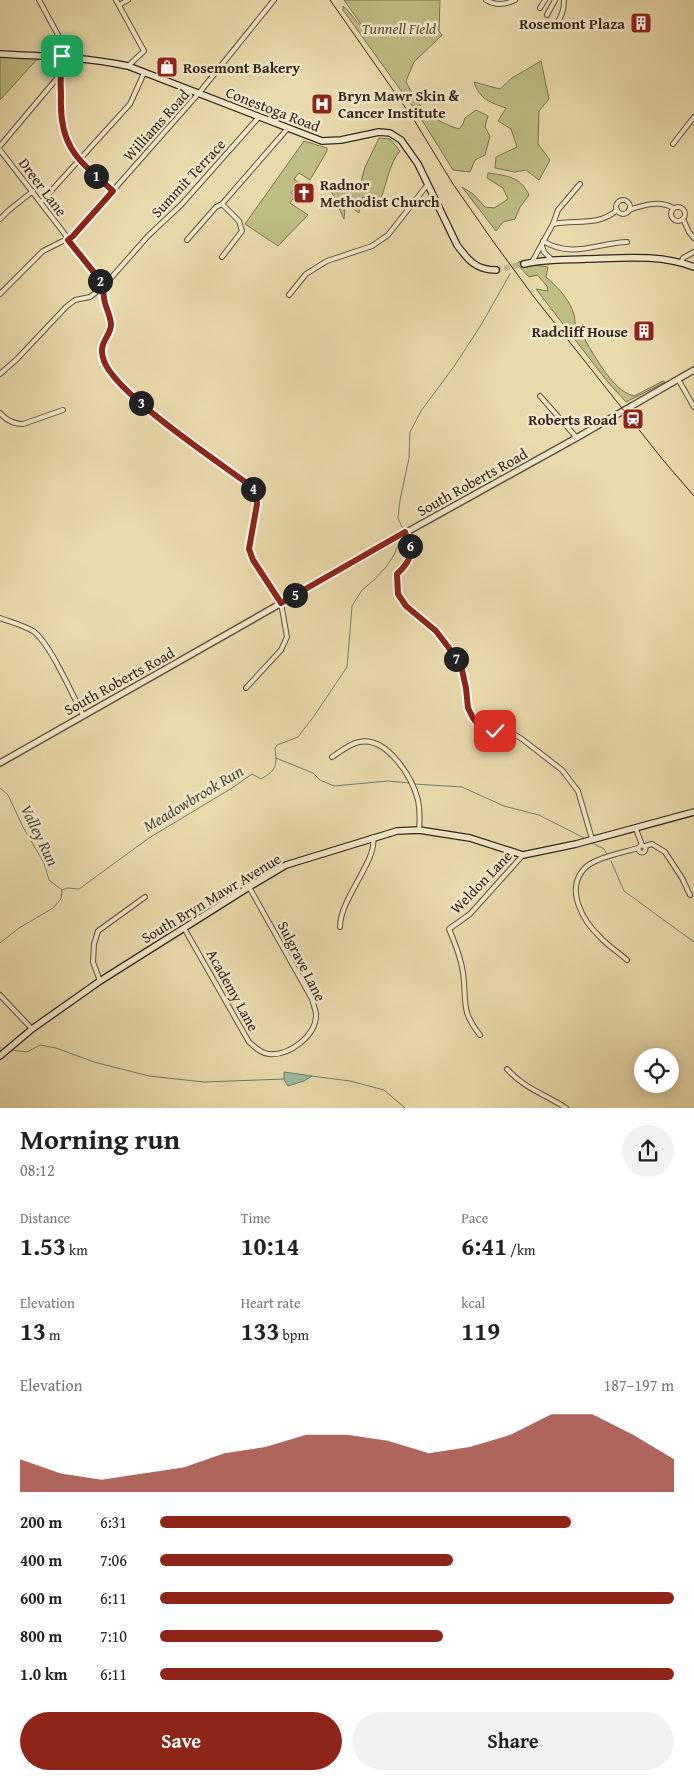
<!DOCTYPE html>
<meta charset="utf-8">
<style>
:root{--surface:#fff;--page:#f2f2f2;--text:#222;--muted:#767676;--accent:#8f2418}
body{margin:0;font-family:"Gentium Book Plus",serif;background:var(--page);color:var(--text);height:100vh;display:flex;flex-direction:column;font-size:19px;white-space:nowrap}
*{box-sizing:border-box;margin:0}
p{font-size:16px;color:var(--muted)}
.icon{flex:none;width:28px;height:28px;fill:none;stroke:currentColor;stroke-width:2;stroke-linecap:round;stroke-linejoin:round}
.map{position:relative;height:1108px;overflow:hidden}
.side{display:flex;flex-direction:column;background:var(--surface);flex:1}
.side>*{flex:none}
.tools{position:absolute;left:634px;top:1048px;display:grid;gap:10px}
.tools a{display:grid;place-items:center;width:45px;height:45px;border-radius:50%;background:var(--surface);box-shadow:0 2px 12px #0003;font-size:25px}
.pin{position:absolute;display:grid;place-items:center;width:42px;height:42px;color:#fff;margin:-21px;border-radius:10px;box-shadow:0 2px 8px #0006}
.km{position:absolute;width:25px;height:25px;margin:-12px;border-radius:50%;background:#222;color:#fff;font-size:14px;line-height:25px;text-align:center}
.round{display:grid;place-items:center;flex:none;width:52px;height:52px;border-radius:26px;background:var(--page)}
.summary{display:flex;align-items:center;justify-content:space-between;height:85px;padding:0 20px}
h1{font-size:28px;font-weight:700;line-height:38px}
.figures{display:grid;grid-template-columns:repeat(3,1fr);gap:8px;height:85px;padding:5px 20px}
.figures div{display:grid;align-content:center}
.figures b{font-size:25px;font-weight:700}
.figures small{font-size:14px;font-weight:400}
.figures p{font-size:14px}
.chart{height:140px;padding:10px 20px}
.chart p{display:flex;justify-content:space-between}
.chart svg{width:100%;height:90px;margin-top:5px;fill:var(--accent);opacity:.7}
.button{display:flex;gap:10px;margin-top:auto;padding:10px 20px}
.button a{flex:1;height:58px;border-radius:30px;background:var(--accent);color:#fff;font-size:20px;font-weight:700;line-height:58px;text-align:center}
.button a+a{background:var(--page);color:var(--text)}
ul{padding:0 20px;list-style:none;font-size:16px}
li{display:grid;grid-template-columns:80px 60px 1fr;align-items:center;height:38px}
li i{height:12px;border-radius:6px;background:var(--accent)}
.map>svg:first-child{display:block}
</style>
<div class="map">
<svg width="694" height="1108" viewBox="0 0 694 1108">
<rect width="100%" height="100%" fill="#e9daab"/>
<filter id="stains"><feTurbulence type="fractalNoise" baseFrequency=".004" numOctaves="4"/><feColorMatrix values="0 0 0 0 .2 0 0 0 0 .09 0 0 0 0 .02 0 0 0 .5 -.17"/></filter>
<radialGradient id="worn" r=".72"><stop offset=".6" stop-color="#630" stop-opacity="0"/><stop offset="1" stop-color="#630" stop-opacity=".3"/></radialGradient>
<!-- green -->
<g fill="#bdbd84" stroke="#787252">
<path d="M344,0H440L439,31L442,35L414,62L406,81C417,107 433,121 459,129L463,124L465,118L476,110L488,116L485,127L490,136L485,155L475,160L470,172L453,170L420,117L343,10V6C351,12 355,22 363,27Z"/>
<polygon points="0,54 40,56 0,100"/>
<path d="M541,61L549,99L539,111L538,144L550,160L539,180L526,170L515,172L495,168L496,157L517,147L511,129L498,121L506,108C491,103 479,99 474,82L500,89L512,78Z"/>
<path d="M379,138L390,139L400,151C389,163 386,187 379,204L371,197H363L360,203L359,213L347,204L345,208L344,219L332,193L333,186L347,188L361,182L365,167Z"/>
<polygon points="304,141 327,148 327,151 310,180 299,173 294,179 299,183 291,193 295,196 290,203 308,215 278,246 245,224"/>
<path d="M488,173C507,176 520,176 529,195L520,207L515,219L503,222L496,231L462,187L473,194L485,207L494,208L508,199L503,188L487,178Z"/>
<path d="M520,261L526,267L534,265L548,267L546,277C559,288 575,305 575,323C588,343 610,391 634,396L663,381L665,382L626,402L607,381L536,289L548,291L547,286L537,275L529,277L517,264Z"/>
</g>
<!-- water -->
<polygon fill="#99bba3" stroke="#717f6f" points="284,1072 312,1076 304,1081 288,1086 284,1080"/>
<g fill="none" stroke-linecap="round" stroke-linejoin="round">
<!-- stream -->
<g stroke="#717f6f" stroke-width="1">
<polyline points="403,529 398,518 400,500 409,458 410,432 421,411 455,365 481,325 510,274"/>
<polyline points="276,758 313,773 320,780 334,786 388,781 410,783"/>
<polyline points="414,784 462,787 504,806 539,815 586,839"/>
<polyline points="0,788 8,795 23,827 44,863 49,880 62,890"/>
<polyline points="592,843 604,849 607,854"/>
<polyline points="611,861 624,891 694,942"/>
<path d="M62,890L67,888L79,889L149,838L232,788L252,774L261,779C277,770 277,765 275,748L277,745L298,737L314,716L347,667L352,606L362,590L374,580L386,567L394,555L400,540"/>
<polyline points="0,943 19,928 53,908 61,899 62,891"/>
<polyline points="0,1048 1,1048"/>
<polyline points="11,1050 27,1052 40,1045 56,1048 94,1062 149,1076 204,1082 285,1079"/>
<polyline points="311,1076 350,1081 384,1090 405,1108"/>
</g>
<!-- secondary-tunnel -->
<polyline stroke="#c5b68f" stroke-width="5.5" stroke-dasharray="5.5 3" stroke-linecap="butt" points="496,270 524,264"/>
<!-- minor casing -->
<g stroke="#615343" stroke-width="6">
<g id="minor">
<polyline points="116,0 144,51 128,66"/>
<path d="M486,0C496,6 505,5 515,0"/>
<polyline points="119,5 128,0"/>
<polyline points="540,8 545,0"/>
<polyline points="547,15 555,0"/>
<path d="M555,25C562,18 564,9 564,0"/>
<path d="M62,72C61,103 57,138 80,162C90,172 102,181 113,191"/>
<polyline points="673,144 694,117"/>
<polyline points="0,146 69,64 70,57 39,0"/>
<polyline points="0,150 101,281 111,326 103,344 102,353 108,369 114,377 142,404 248,483 255,493 257,505 249,549 253,561 281,603 287,637 281,650 246,688"/>
<circle cx="623" cy="207" r="7"/>
<polyline points="41,202 130,104 144,73"/>
<circle cx="678" cy="214" r="7"/>
<path d="M629,210C643,205 660,200 673,208"/>
<polyline points="0,219 8,211 33,191"/>
<polyline points="683,219 689,232 694,238"/>
<path d="M553,224C576,219 598,227 617,210"/>
<polyline points="187,240 216,207 222,204"/>
<path d="M543,241C572,259 597,243 627,242"/>
<polyline points="542,246 544,252 552,260"/>
<polyline points="222,257 242,231 239,221 222,204 288,128"/>
<polyline points="532,262 553,224 558,210 580,184"/>
<polyline points="681,263 683,258 694,252"/>
<polyline points="0,294 43,251 73,236 199,93 274,0"/>
<polyline points="289,295 306,274 327,261 372,246 388,235 428,184"/>
<polyline points="0,374 17,359 66,307 75,300 90,297 103,287 148,236 181,205 259,117"/>
<polyline points="678,379 694,407"/>
<polyline points="540,396 577,438"/>
<path d="M0,413C6,420 13,424 23,424L63,410"/>
<path d="M405,532C413,553 413,559 397,575L398,594L406,606L436,631L449,649L462,670L466,688L468,708L480,727L510,732L522,739L562,770L578,791L592,839"/>
<path d="M0,618C11,622 23,625 33,631C50,643 72,694 83,715"/>
<path d="M332,757C340,752 349,744 359,742C387,736 412,777 418,800C420,810 420,819 419,830"/>
<polyline points="636,829 642,845"/>
<circle cx="642" cy="849" r="3.5"/>
<polyline points="645,846 652,844 665,852 682,878 690,895"/>
<path d="M340,927C340,898 378,860 373,837"/>
<path d="M184,928L249,1042C255,1047 260,1053 269,1054C289,1056 316,1036 316,1015C316,1010 313,1004 312,999L249,887"/>
<path d="M627,960C618,952 608,946 600,937C583,921 565,890 584,869C593,858 625,852 638,848"/>
<polyline points="100,981 93,962 94,944 98,931 145,897"/>
<polyline points="0,995 32,1029"/>
<path d="M480,1035C460,1010 467,1002 463,973C461,958 455,943 449,929L470,914L523,855"/>
<path d="M507,1069C525,1089 545,1094 566,1108"/>
</g>
</g>
<!-- tertiary casing -->
<g stroke="#615343" stroke-width="8">
<polyline id="tertiary" points="0,763 396,538 578,437 694,370"/>
</g>
<!-- secondary casing -->
<g stroke="#342620" stroke-width="8">
<g id="secondary">
<path d="M0,54C43,56 86,57 128,66L322,141L341,140L379,132L390,133L401,140L418,164L457,245C468,260 476,270 496,270"/>
<path d="M524,264C545,259 565,260 586,259C622,258 660,254 694,267"/>
<polyline points="0,1056 32,1029 100,981 249,887 286,865 397,831 419,830 470,838 523,855 576,844 694,812"/>
</g>
</g>
<!-- minor -->
<use href="#minor" stroke="#f1e7c8" stroke-width="4"/>
<!-- tertiary -->
<use href="#tertiary" stroke="#f1e7c8" stroke-width="5"/>
<!-- secondary -->
<use href="#secondary" stroke="#f1e7c8" stroke-width="5.5"/>
<!-- tram -->
<polyline stroke="#342620" stroke-width="1" points="330,0 414,120 453,184 495,244 534,297 663,460 694,496"/>
</g>
<g fill="none" stroke-linecap="round" stroke-linejoin="round">
<!-- route casing -->
<g stroke="#fff" stroke-width="10">
<path id="route" d="M62,56L70,57C68,65 63,67 61,74C60,81 61,90 61,97C59,147 78,160 113,191L73,236L68,240L101,281C104,289 103,296 105,303C107,310 111,318 111,325C110,338 97,343 104,361C116,394 217,461 248,484L256,493L257,504L249,549L253,560L281,603L405,532C413,553 413,559 397,574L398,594L406,606L436,631L449,648L462,670L466,688L468,708L473,718L480,727L495,731"/>
</g>
<!-- route -->
<use href="#route" stroke="#8f2418" stroke-width="6"/>
</g>
<!-- icons -->
<defs>
<g id="building-square" transform="scale(1.125)"><rect x="-9" y="-9" width="18" height="18" rx="4" fill="#8f2418" stroke="#f1e7c8"/><path d="M-4-6H4V6H1V3H-1V6H-4ZM-2.5-4.3h1.7v1.8h-1.7ZM.8-4.3h1.7v1.8H.8ZM-2.5-1h1.7V.8h-1.7ZM.8-1h1.7V.8H.8Z" fill="#fff"/></g>
<g id="shop-square" transform="scale(1.125)"><rect x="-9" y="-9" width="18" height="18" rx="4" fill="#8f2418" stroke="#f1e7c8"/><path d="M-5-2.5h2.3a2.7 3.5 0 0 1 5.4 0H5L5.5 6h-11ZM-1.5-2.5h3a1.5 2.3 0 0 0-3 0Z" fill="#fff"/></g>
<g id="hospital-square" transform="scale(1.125)"><rect x="-9" y="-9" width="18" height="18" rx="4" fill="#8f2418" stroke="#f1e7c8"/><path d="M-5-5h3v3.5h4V-5h3V5h-3V1.5h-4V5h-3Z" fill="#fff"/></g>
<g id="church-square" transform="scale(1.125)"><rect x="-9" y="-9" width="18" height="18" rx="4" fill="#8f2418" stroke="#f1e7c8"/><path d="M-1.2-6h2.4v3.5h3.3v2.4h-3.3V6h-2.4V-.1h-3.3v-2.4h3.3Z" fill="#fff"/></g>
<g id="station-square" transform="scale(1.125)"><rect x="-9" y="-9" width="18" height="18" rx="4" fill="#8f2418" stroke="#f1e7c8"/><path d="M-3-6H3Q5-6 5-4V2Q5 4 3 4L4.5 6H3L1.5 4h-3L-3 6H-4.5L-3 4Q-5 4-5 2V-4Q-5-6-3-6ZM-3.5-4v3h7v-3ZM-3.5 1v1.5H-2V1ZM2 1v1.5H3.5V1Z" fill="#fff"/></g>
</defs>
<g fill-rule="evenodd">
<use href="#building-square" x="641" y="23"/>
<use href="#shop-square" x="167" y="67"/>
<use href="#hospital-square" x="322" y="104"/>
<use href="#church-square" x="304" y="193"/>
<use href="#building-square" x="644" y="331"/>
<use href="#station-square" x="633" y="419"/>
</g>
<g text-anchor="middle" dominant-baseline="central" stroke-width="5" stroke-linejoin="round" paint-order="stroke">
<!-- poi labels -->
<g font-size="15" font-weight="bold" fill="#342620" stroke="#f1e7c8" text-anchor="end">
<text x="625" y="23">Rosemont Plaza</text>
<text x="183" y="67" text-anchor="start">Rosemont Bakery</text>
<text x="338" y="95" text-anchor="start">Bryn Mawr Skin &amp;<tspan x="338" dy="17">Cancer Institute</tspan></text>
<text x="320" y="184" text-anchor="start">Radnor<tspan x="320" dy="17">Methodist Church</tspan></text>
<text x="628" y="331">Radcliff House</text>
<text x="617" y="419">Roberts Road</text>
</g>
<!-- park labels -->
<g font-size="15" font-style="italic" fill="#564c39" stroke="#f1e7c8">
<text x="399" y="28">Tunnell Field</text>
</g>
<!-- street labels -->
<g font-size="15" fill="#342620" stroke="#f1e7c8">
<text transform="translate(273 109) rotate(21)">Conestoga Road</text>
<text transform="translate(156 125) rotate(-48)">Williams Road</text>
<text transform="translate(188 178) rotate(-47)">Summit Terrace</text>
<text transform="translate(43 187) rotate(53)">Dreer Lane</text>
<text transform="translate(472 482) rotate(-29)">South Roberts Road</text>
<text transform="translate(119 681) rotate(-29)">South Roberts Road</text>
<text transform="translate(481 882) rotate(-46)">Weldon Lane</text>
<text transform="translate(211 898) rotate(-31)">South Bryn Mawr Avenue</text>
<text transform="translate(302 961) rotate(63)">Sulgrave Lane</text>
<text transform="translate(233 990) rotate(61)">Academy Lane</text>
</g>
<!-- water labels -->
<g font-size="16" font-style="italic" fill="#4d4b41" stroke="#f1e7c8">
<text transform="translate(193 798) rotate(-31)">Meadowbrook Run</text>
<text transform="translate(40 835) rotate(64)">Valley Run</text>
</g>
</g>
<rect width="100%" height="100%" filter="url(#stains)"/>
<rect width="100%" height="100%" fill="url(#worn)"/>
</svg>
<div class="tools">
<a><svg class="icon" aria-label="locate" viewBox="0 0 24 24"><circle cx="12" cy="12" r="6"/><path d="M12 2v4M12 18v4M2 12h4M18 12h4"/></svg></a>
</div>
<div class="pin" style="left:62px;top:56px;background:#1e9e55"><svg class="icon" aria-label="arrive" viewBox="0 0 24 24"><path d="M6 21V4h12l-3 4 3 4H6"/></svg></div>
<div class="pin" style="left:495px;top:731px;background:#d93025"><svg class="icon" aria-label="check" viewBox="0 0 24 24"><path d="M5 12l5 5 9-10"/></svg></div>
<b class="km" style="left:96px;top:176px">1</b>
<b class="km" style="left:100px;top:281px">2</b>
<b class="km" style="left:141px;top:403px">3</b>
<b class="km" style="left:253px;top:489px">4</b>
<b class="km" style="left:295px;top:595px">5</b>
<b class="km" style="left:410px;top:546px">6</b>
<b class="km" style="left:456px;top:659px">7</b>
</div>
<section class="side">
<div class="summary"><div><h1>Morning run</h1><p>08:12</p></div><a class="round"><svg class="icon" aria-label="share" viewBox="0 0 24 24"><path d="M12 15V3M7 8l5-5 5 5M5 13v7h14v-7"/></svg></a></div>
<div class="figures">
<div><p>Distance</p><b>1.53<small> km</small></b></div>
<div><p>Time</p><b>10:14</b></div>
<div><p>Pace</p><b>6:41<small> /km</small></b></div>
</div>
<div class="figures">
<div><p>Elevation</p><b>13<small> m</small></b></div>
<div><p>Heart rate</p><b>133<small> bpm</small></b></div>
<div><p>kcal</p><b>119</b></div>
</div>
<div class="chart"><p><span>Elevation</span>187–197 m</p>
<svg viewBox="0 0 160 44" preserveAspectRatio="none"><path d="M0 44V28L10 35L20 38L30 35L40 32L50 25L60 22L70 16L80 16L90 19L100 25L110 22L120 16L130 6L140 6L150 16L160 28V44z"/></svg>
</div>
<ul>
<li><b>200 m</b>6:31<i style="width:80%"></i></li>
<li><b>400 m</b>7:06<i style="width:57%"></i></li>
<li><b>600 m</b>6:11<i style="width:100%"></i></li>
<li><b>800 m</b>7:10<i style="width:55%"></i></li>
<li><b>1.0 km</b>6:11<i style="width:100%"></i></li>
</ul>
<div class="button"><a>Save</a><a>Share</a></div>
</section>
